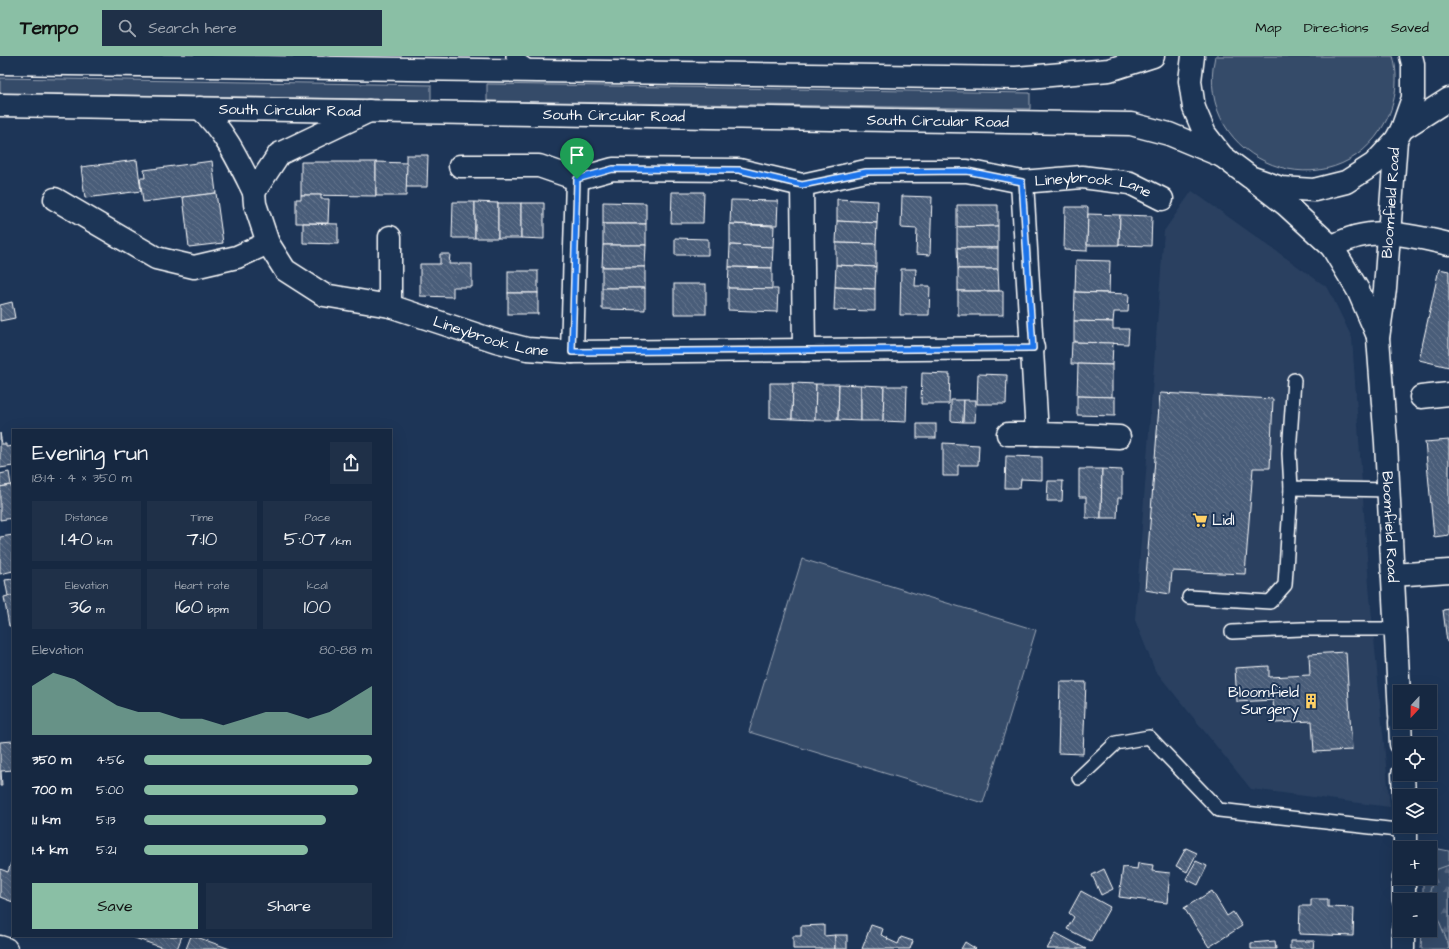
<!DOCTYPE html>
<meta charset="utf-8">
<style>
:root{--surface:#162841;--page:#1f3048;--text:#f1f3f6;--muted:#9ea6b1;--line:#35445a;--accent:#8abfa5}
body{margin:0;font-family:"Architects Daughter",sans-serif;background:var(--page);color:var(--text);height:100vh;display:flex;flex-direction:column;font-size:15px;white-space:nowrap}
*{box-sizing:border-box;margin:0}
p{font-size:13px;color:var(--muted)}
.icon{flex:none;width:22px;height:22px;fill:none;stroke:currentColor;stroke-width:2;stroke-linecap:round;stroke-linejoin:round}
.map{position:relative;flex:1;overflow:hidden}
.panel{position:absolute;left:12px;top:373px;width:380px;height:508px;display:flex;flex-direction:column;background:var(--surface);border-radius:0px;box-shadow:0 4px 16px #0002,0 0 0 1px var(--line)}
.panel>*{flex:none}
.needle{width:26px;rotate:202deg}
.buttons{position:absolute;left:1393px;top:629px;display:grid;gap:8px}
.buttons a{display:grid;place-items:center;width:44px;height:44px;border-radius:0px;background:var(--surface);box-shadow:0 4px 16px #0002,0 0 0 1px var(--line);font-size:20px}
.pin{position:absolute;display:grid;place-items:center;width:34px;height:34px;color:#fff;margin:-41px -17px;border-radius:50% 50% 50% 0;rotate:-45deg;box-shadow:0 0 4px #0007}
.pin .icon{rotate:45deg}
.round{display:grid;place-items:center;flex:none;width:42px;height:42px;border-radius:0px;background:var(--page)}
.summary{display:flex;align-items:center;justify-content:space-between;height:68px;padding:0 20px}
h1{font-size:22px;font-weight:600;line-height:30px}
.figures{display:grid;grid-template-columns:repeat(3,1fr);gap:6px;height:68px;padding:4px 20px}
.figures div{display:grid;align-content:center;border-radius:0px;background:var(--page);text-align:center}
.figures b{font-size:20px;font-weight:600}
.figures small{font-size:11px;font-weight:400}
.figures p{font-size:11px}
.chart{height:112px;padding:8px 20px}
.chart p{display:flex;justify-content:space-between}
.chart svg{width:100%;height:72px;margin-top:4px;fill:var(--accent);opacity:.7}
.button{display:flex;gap:8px;margin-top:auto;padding:8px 20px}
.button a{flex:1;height:46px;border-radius:0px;background:var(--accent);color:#111;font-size:16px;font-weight:600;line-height:46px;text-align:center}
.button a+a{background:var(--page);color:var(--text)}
ul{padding:0 20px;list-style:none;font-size:13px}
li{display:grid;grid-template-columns:64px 48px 1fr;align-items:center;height:30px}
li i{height:10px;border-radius:5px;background:var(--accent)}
header{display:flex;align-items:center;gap:24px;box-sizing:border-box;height:56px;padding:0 20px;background:var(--accent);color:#111}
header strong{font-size:19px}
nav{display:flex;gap:22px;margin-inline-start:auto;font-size:14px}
.search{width:280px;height:36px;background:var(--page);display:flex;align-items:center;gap:10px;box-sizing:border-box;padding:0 14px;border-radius:0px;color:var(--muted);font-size:15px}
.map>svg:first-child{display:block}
</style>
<header>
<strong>Tempo</strong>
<div class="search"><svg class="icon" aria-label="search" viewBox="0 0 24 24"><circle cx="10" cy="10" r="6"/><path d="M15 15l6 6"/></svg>Search here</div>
<nav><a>Map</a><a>Directions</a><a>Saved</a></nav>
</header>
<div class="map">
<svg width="1449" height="893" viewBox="0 0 1449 893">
<defs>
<pattern id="forest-firs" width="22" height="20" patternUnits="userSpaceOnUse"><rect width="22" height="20" fill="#364b69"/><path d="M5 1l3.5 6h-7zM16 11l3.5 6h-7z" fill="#546680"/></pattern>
<pattern id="building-back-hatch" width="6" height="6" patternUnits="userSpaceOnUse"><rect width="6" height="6" fill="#4a5d79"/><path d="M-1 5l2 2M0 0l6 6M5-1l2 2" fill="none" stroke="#65758d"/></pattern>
</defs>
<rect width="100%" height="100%" fill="#1d3557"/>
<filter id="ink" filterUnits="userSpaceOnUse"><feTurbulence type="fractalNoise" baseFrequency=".025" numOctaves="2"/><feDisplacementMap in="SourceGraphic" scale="8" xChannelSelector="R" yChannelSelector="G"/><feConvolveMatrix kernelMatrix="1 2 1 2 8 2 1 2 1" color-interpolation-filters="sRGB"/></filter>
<g filter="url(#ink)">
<!-- built -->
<polygon fill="#2a4161" points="1192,135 1328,232 1352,282 1369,530 1390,751 1251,733 1155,614 1135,564 1164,175"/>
<!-- green -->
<g fill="#364b69" stroke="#9aa5b4">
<path d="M1215,0H1393C1399,21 1396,46 1386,65C1335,161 1191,107 1215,0Z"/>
<polygon points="0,22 431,29 431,44 0,37"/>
<polygon points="487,28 1030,37 1030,53 487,45"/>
<polygon points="802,503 1036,574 983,747 749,676"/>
<polygon points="1424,790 1449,795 1449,893 1421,893 1422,874 1430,874 1430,844 1423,844 1423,822 1430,822 1430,792 1424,792"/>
</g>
<!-- forest -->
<polygon fill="url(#forest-firs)" stroke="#9aa5b4" points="1449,809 1449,893 1448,887 1429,840 1435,814"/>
<!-- building -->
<g fill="url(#building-back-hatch)" stroke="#fff">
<polygon points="406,99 428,99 427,131 406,131"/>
<polygon points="137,104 141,135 85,142 81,111"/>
<polygon points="212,105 216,137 143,146 140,122 145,122 144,114"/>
<polygon points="301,106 376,106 376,140 301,139"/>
<polygon points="376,106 407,107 406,140 376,140"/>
<polygon points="672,136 704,136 703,167 671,167"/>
<polygon points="216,137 223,187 189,191 183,141"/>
<polygon points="301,139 321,139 321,143 329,143 328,167 296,167 296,143 301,143"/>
<polygon points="902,140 932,141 930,199 916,198 917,173 901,172"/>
<polygon points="837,143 878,145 877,167 837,165"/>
<polygon points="731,144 778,145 777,169 730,168"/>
<polygon points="453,146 475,146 475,182 452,182"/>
<polygon points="475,146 498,147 498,182 475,182"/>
<polygon points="603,146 646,147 646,168 603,168"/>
<rect x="498" y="147" width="23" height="35"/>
<polygon points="521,147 544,147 544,183 521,182"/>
<polygon points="957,149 998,149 998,170 957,171"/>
<polygon points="1065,151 1088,151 1087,195 1064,194"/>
<polygon points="1088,158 1120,159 1119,189 1087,189"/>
<polygon points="1120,159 1152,160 1151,190 1119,189"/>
<polygon points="837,165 877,167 876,188 836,187"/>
<polygon points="303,167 338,168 338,188 303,187"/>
<rect x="603" y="168" width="43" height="21"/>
<polygon points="730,168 774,170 773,191 730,189"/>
<polygon points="998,170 998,192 957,192 957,171"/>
<polygon points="675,182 708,183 708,199 675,199"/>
<polygon points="836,187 876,188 876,211 836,209"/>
<polygon points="603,189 646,189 645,211 602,211"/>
<polygon points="730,189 773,191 772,212 729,211"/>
<polygon points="957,192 998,192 998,213 958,213"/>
<polygon points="440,198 450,198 449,208 472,208 472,231 453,231 453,241 420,240 420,208 440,208"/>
<polygon points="1076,204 1110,205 1109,237 1075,236"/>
<polygon points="836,209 876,211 875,233 835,231"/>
<rect x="602" y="211" width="43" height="21"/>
<polygon points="729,211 772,212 772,233 728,232"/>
<polygon points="901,213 916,213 915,230 930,230 929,259 900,259"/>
<polygon points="958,213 998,213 999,235 958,235"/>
<polygon points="1439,213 1449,215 1449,311 1419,304"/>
<rect x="508" y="215" width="30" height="22"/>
<rect x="674" y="228" width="32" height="30"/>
<polygon points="835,231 875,233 875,255 834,254"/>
<polygon points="602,232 645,232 645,254 602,253"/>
<polygon points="728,232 778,233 777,256 728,254"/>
<rect x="958" y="235" width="45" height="24"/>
<polygon points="1075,236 1129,238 1128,256 1114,256 1113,266 1074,265"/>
<rect x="508" y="237" width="30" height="21"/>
<polygon points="12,246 15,262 0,265 0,249"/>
<polygon points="1074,265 1113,266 1113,273 1129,273 1128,288 1074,286"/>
<polygon points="1072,286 1113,287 1112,309 1071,308"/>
<polygon points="1078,308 1112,309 1112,341 1077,340"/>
<polygon points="922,317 950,318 949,348 921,348"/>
<polygon points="978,318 1007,319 1006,348 977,348"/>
<polygon points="770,327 793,327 792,363 770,362"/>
<polygon points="793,327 816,328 815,364 792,363"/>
<polygon points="816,328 839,328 838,364 815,364"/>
<polygon points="839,328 861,329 861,365 838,364"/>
<polygon points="861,329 884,330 883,365 861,365"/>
<polygon points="884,330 907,330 906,366 883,365"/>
<polygon points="1160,337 1273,343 1270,412 1253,412 1245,518 1172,515 1170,538 1145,534"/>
<polygon points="1077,340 1115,341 1115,360 1077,359"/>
<polygon points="951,344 964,344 963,366 951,365"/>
<polygon points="964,344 976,344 975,366 963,366"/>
<rect x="917" y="368" width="19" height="14"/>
<polygon points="0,377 2,388 6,388 6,391 13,390 13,410 0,412"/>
<polygon points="1449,384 1449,479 1434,481 1425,386"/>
<polygon points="943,387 979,389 978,409 958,409 958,420 943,420"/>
<polygon points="1006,400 1042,401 1042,424 1021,423 1020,432 1005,432"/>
<polygon points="1079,413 1102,413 1101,462 1086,462 1086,441 1079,441"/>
<polygon points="1102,413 1122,414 1122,442 1118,442 1117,462 1101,462"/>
<polygon points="9,416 11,429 0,431 0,418"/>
<polygon points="1048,425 1063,425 1062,445 1047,445"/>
<polygon points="11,429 13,441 13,462 0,464 0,431"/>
<polygon points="13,479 13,515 0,518 0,481"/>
<polygon points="13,523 13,540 8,540 5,524"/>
<polygon points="8,540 13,540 13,570 9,570 4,541"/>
<polygon points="1449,553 1449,586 1447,586 1443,554"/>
<polygon points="1346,596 1352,694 1314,696 1312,665 1275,667 1273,644 1237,646 1235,612 1269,610 1269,621 1310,619 1309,598"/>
<polygon points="1060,626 1086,626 1083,698 1058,697"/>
<polygon points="13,685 13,714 1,715 2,730 0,730 0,686"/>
<polygon points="1186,792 1197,797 1187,816 1176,810"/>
<polygon points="1196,805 1207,810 1198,829 1186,823"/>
<polygon points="11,807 13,807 13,846 0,841 0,813 8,816"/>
<polygon points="1138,807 1153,809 1152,815 1170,817 1167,847 1119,841 1123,811 1137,813"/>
<polygon points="1104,813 1113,833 1101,839 1092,819"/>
<polygon points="1081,835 1110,851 1091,885 1067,873 1074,861 1069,857"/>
<polygon points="1212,835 1227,860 1233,856 1242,870 1209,891 1184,852"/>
<polygon points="1311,843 1328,843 1328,851 1354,852 1353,880 1299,878 1300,850 1311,850"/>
<polygon points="824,869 824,880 835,879 835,893 793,893 793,880 801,880 801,870"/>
<polygon points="871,869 883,873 881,879 888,882 887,883 898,888 901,881 913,885 910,893 862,893"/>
<polygon points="1056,877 1086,893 1047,893"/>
<rect x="835" y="879" width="12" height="14"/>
<polygon points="129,880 182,880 177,893 166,893"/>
<polygon points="191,880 194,880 230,893 186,893"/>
<polygon points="1275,885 1276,893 1251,893 1251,887"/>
<polygon points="1290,885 1314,885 1313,893 1290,893"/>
<polygon points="965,886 976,893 961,893"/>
</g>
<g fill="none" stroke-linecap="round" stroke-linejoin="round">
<!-- lane casing -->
<g stroke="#fff" stroke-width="16">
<g id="lane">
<polyline points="513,0 533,14"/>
<polyline points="1294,324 1289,397 1291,432 1389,434"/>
<polyline points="1189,541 1270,546 1285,529 1291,432"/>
<polyline points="1232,576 1302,573 1396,573"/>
<polyline points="1079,722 1116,687 1149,681 1219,754 1406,775"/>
</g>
</g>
<!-- street casing -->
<g stroke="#fff" stroke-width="25">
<g id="street">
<path d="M200,52C226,77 238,104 254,136L279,98L369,55"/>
<path id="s1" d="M460,110H539L577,123L613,113L739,114L802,129L866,115H967L1022,126L1082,121L1130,127L1162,143"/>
<polyline points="1022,126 1037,378 1078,379 1119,381"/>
<polyline points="802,129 804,294"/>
<path id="s2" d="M254,136L255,148L268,187L285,214L324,239L390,250L496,285L527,293L572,296L1033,292"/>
<polyline points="55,143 156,202 194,211 237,201 268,187"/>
<path d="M1332,191C1370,168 1408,179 1449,188"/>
<polyline points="390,250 390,181"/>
<polyline points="572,296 577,123"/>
<polyline points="1421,341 1449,338"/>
<polyline points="1008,378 1037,378"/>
<polyline points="1393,519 1449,515"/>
<polyline points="0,891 6,893"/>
</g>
</g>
<!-- secondary casing -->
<g stroke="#fff" stroke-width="25">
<g id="secondary">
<path id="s3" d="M1396,84L1385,233L1378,282L1386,387L1400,659"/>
<polyline points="1254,124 1285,148 1332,191 1358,234 1378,280"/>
<polyline points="1400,666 1401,688"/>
<polyline points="1403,718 1404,740"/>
<polyline points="1405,792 1405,770"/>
<polyline points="1404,844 1404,822"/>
<polyline points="1403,893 1403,874"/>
</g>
</g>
<!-- highway casing -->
<g stroke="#fff" stroke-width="25">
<g id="highway">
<polyline points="1193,0 1190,25 1194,52 1205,78 1222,100 1250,121 1281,132 1314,134 1346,126 1374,108 1396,84 1402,73 1413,42 1413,8 1411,0"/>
<polyline points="0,7 1016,22 1109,14 1153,0"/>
<path id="s4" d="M0,49L1131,68L1169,78L1222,100"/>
<polyline points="1402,73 1449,43"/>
</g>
</g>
<!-- lane -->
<use href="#lane" stroke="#1d3557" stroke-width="13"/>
<!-- street -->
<use href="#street" stroke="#1d3557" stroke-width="22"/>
<!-- secondary -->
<use href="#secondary" stroke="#1d3557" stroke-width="22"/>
<!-- highway -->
<use href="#highway" stroke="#1d3557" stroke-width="22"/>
</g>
</g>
<g fill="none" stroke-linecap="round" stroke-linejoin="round" filter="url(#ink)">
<!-- route casing -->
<g stroke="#fff" stroke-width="8">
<polygon id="route" points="613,113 739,114 802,129 866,116 967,115 1022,126 1033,292 572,296 577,123"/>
</g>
<!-- route -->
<use href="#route" stroke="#1a73e8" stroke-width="5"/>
</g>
<!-- icons -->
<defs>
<g id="supermarket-bare" transform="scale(1.2)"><path d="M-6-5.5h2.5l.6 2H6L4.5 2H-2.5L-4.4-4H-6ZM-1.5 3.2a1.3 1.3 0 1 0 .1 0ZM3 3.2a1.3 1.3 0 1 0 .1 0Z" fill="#ffd166" stroke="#1d3557" stroke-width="2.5" paint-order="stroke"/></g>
<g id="building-bare" transform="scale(1.2)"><path d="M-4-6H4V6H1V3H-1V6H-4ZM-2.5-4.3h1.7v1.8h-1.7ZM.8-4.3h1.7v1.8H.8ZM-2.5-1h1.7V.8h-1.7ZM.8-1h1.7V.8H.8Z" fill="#ffd166" stroke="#1d3557" stroke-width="2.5" paint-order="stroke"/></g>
</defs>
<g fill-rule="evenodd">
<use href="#supermarket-bare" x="1200" y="464"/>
<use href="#building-bare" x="1311" y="645"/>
</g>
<g text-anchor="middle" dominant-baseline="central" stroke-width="4" stroke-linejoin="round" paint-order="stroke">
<!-- street labels -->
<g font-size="15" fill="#fff" stroke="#1d3557">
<text stroke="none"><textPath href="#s4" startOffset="290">South Circular Road</textPath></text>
<text stroke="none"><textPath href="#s4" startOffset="614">South Circular Road</textPath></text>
<text stroke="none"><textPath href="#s4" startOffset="938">South Circular Road</textPath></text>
<text stroke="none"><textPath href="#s1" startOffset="642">Lineybrook Lane</textPath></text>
<text transform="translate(1391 147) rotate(-86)">Bloomfield Road</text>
<text stroke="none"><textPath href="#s2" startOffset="304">Lineybrook Lane</textPath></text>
<text stroke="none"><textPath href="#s3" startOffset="388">Bloomfield Road</textPath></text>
</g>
<!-- poi labels -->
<g font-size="15" fill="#fff" stroke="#1d3557" text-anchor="start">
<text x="1212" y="464">Lidl</text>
<text x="1299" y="636" text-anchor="end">Bloomfield<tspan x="1299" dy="17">Surgery</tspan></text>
</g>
</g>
</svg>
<div class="buttons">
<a><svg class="needle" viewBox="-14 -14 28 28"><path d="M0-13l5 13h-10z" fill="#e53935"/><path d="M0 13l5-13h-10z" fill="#9ea6b1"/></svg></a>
<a><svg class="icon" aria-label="locate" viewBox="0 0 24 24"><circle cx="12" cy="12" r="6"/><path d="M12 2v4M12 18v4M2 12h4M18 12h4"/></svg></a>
<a><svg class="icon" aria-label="layers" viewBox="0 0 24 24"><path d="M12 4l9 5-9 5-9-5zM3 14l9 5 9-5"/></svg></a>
<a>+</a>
<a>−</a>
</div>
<div class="pin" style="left:577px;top:123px;background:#1e9e55"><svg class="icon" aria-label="arrive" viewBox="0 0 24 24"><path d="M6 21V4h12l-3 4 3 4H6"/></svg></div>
<section class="panel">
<div class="summary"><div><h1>Evening run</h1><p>18:14 · 4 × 350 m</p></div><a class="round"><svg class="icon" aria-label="share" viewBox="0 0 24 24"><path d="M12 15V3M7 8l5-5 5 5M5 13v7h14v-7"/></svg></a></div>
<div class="figures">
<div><p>Distance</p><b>1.40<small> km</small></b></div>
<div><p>Time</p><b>7:10</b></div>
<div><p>Pace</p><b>5:07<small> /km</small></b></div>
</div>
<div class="figures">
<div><p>Elevation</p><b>36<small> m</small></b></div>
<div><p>Heart rate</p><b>160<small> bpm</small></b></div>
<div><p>kcal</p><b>100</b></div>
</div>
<div class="chart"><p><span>Elevation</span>80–88 m</p>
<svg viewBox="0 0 160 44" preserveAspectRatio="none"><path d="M0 44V14L10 6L20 10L30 18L40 26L50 30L60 30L70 34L80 34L90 38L100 34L110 30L120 30L130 34L140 30L150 22L160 14V44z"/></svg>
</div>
<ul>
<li><b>350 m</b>4:56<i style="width:100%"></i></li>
<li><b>700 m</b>5:00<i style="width:94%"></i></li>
<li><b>1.1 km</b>5:13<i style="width:80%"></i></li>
<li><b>1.4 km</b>5:21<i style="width:72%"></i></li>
</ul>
<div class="button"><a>Save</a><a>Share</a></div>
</section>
</div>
